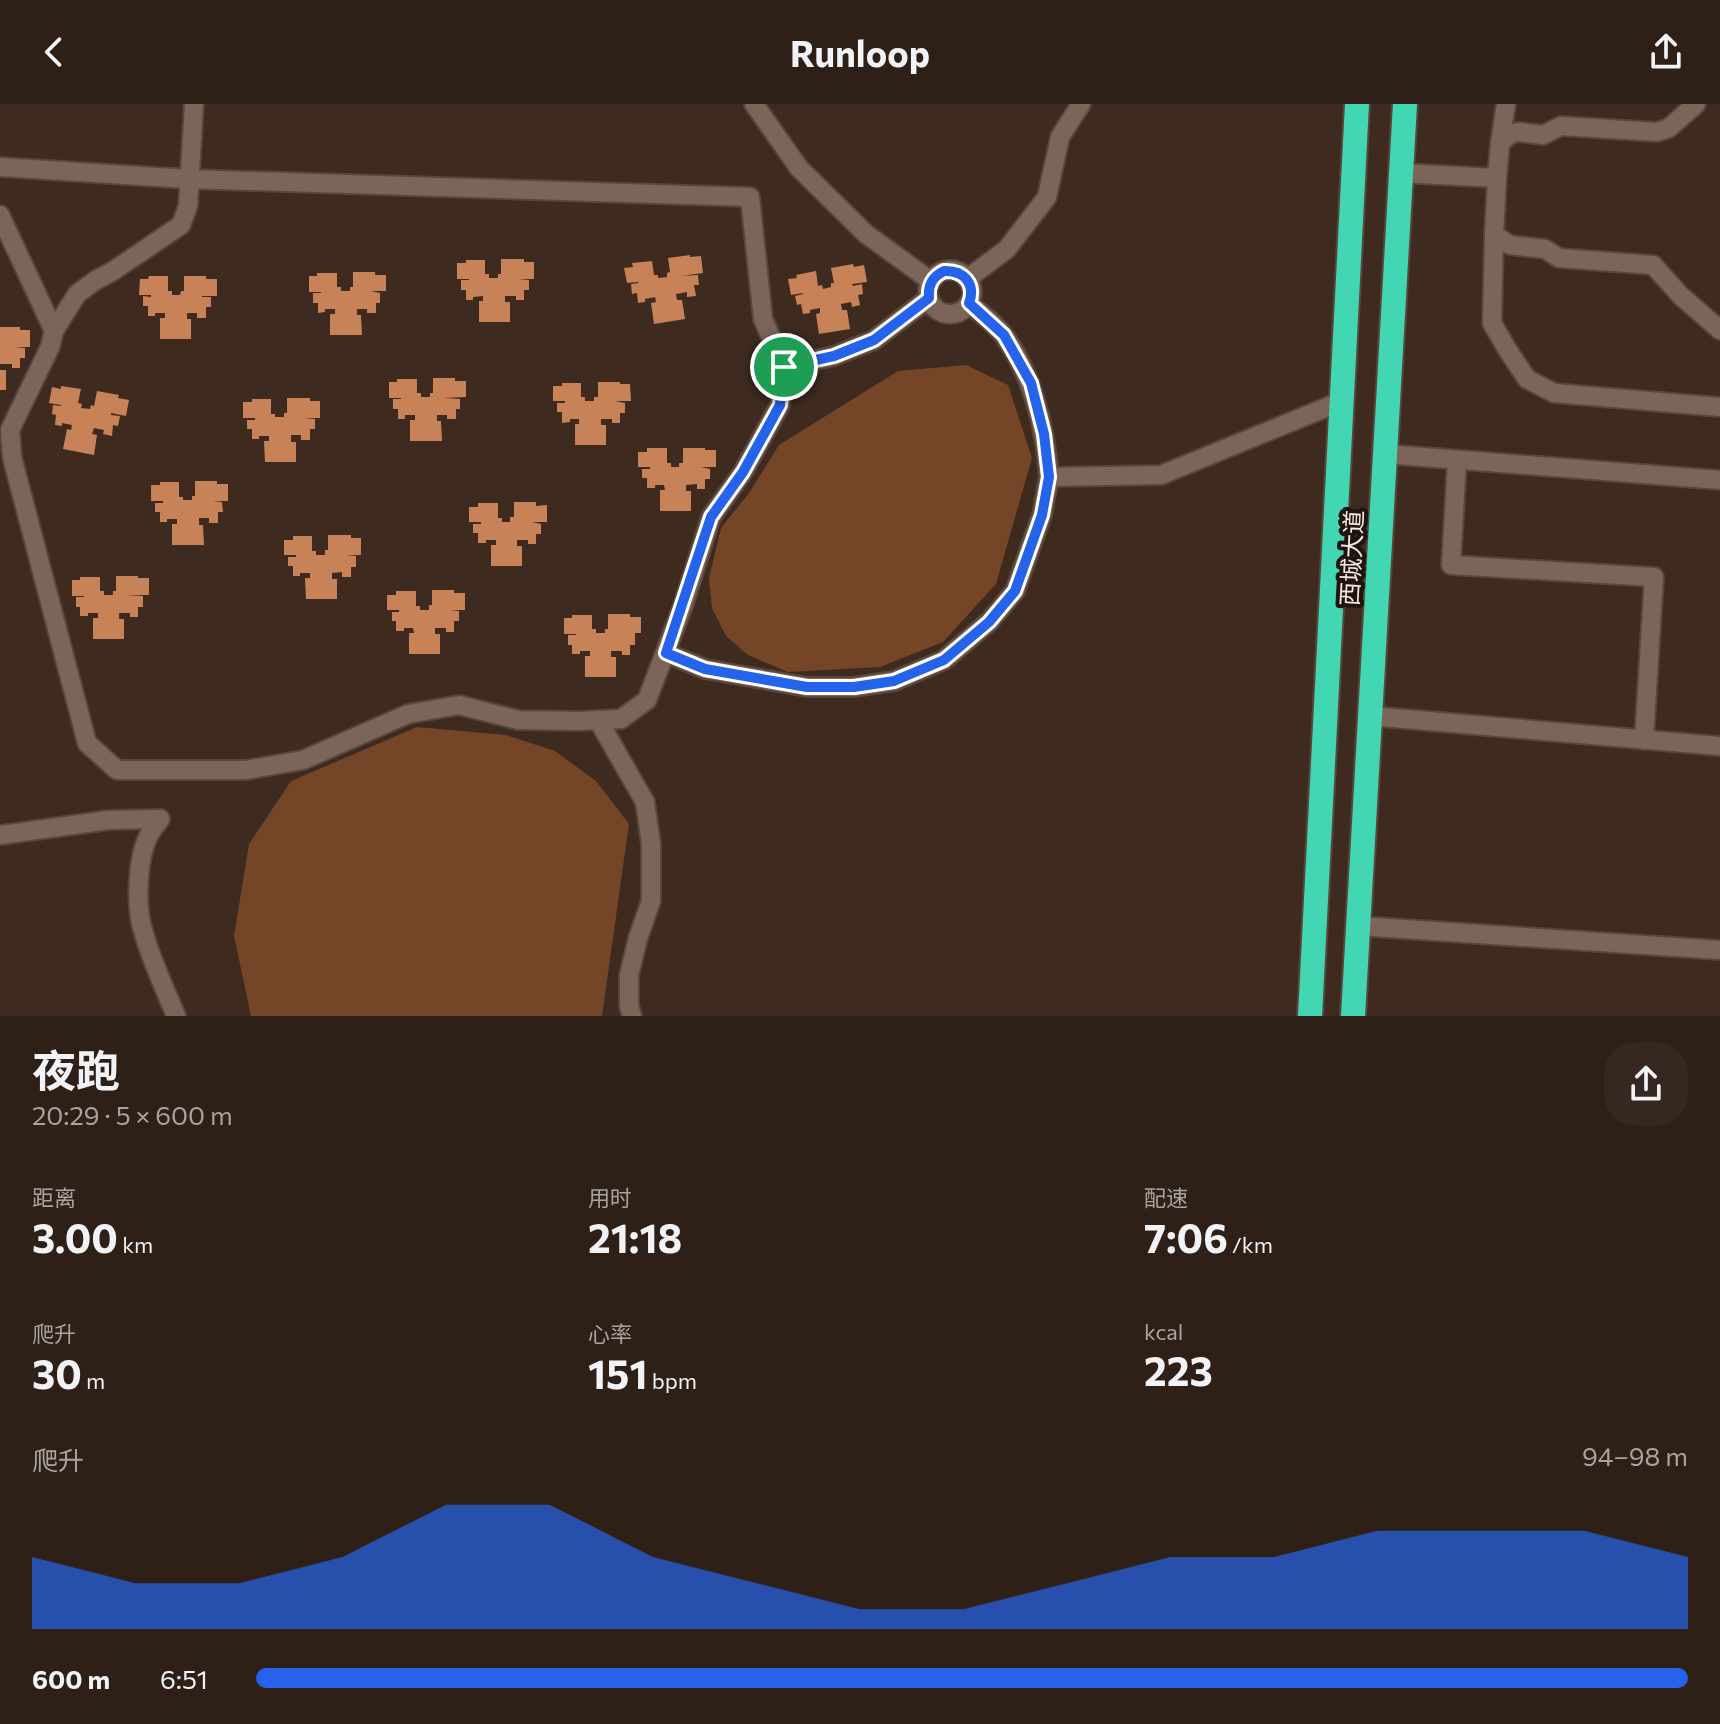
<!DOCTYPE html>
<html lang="zh">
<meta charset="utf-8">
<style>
:root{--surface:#2e2017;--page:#362820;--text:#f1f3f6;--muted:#a7a3a1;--accent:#2563eb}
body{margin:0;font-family:Commissioner,"Noto Sans SC",sans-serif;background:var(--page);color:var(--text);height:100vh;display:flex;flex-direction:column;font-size:30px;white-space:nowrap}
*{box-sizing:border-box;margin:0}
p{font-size:26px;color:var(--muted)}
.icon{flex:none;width:44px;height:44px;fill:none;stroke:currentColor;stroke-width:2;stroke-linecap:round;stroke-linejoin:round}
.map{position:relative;height:912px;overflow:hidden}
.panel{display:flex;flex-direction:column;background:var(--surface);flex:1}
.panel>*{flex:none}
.pin{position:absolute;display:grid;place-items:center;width:68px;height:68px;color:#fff;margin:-34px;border:4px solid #fff;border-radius:50%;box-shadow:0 2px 8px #0007}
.round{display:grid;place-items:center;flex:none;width:84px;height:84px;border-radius:32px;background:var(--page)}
.overview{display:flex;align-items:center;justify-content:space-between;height:136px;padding:0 32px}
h1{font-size:44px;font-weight:700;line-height:60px}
.figures{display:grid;grid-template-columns:repeat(3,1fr);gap:12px;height:136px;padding:8px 32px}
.figures div{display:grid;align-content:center}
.figures b{font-size:40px;font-weight:700}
.figures small{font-size:22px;font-weight:400}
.figures p{font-size:22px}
.chart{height:224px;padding:16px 32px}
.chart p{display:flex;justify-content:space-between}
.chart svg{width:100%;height:144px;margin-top:8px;fill:var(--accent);opacity:.7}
ul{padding:0 32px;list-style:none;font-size:26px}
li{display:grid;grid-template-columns:128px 96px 1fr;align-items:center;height:60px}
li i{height:20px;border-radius:10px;background:var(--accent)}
header{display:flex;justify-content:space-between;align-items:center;height:104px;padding:0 32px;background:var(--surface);font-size:36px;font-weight:700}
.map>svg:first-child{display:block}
</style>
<header><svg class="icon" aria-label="back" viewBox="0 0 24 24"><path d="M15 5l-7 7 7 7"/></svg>Runloop<svg class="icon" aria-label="share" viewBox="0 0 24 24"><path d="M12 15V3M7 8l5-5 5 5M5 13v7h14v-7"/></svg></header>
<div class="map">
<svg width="1720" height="912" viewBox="0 0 1720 912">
<rect width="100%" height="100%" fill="#3e2a1f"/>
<!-- green -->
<g fill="#754527">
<polygon points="966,261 1008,281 1032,354 996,480 943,538 880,563 788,568 748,551 726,532 712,504 709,474 721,424 749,389 779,341 898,267"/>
<polygon points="417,623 506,631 555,647 596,677 629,720 602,912 251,912 234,832 249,740 291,677"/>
</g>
<!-- building -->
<g fill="#c88258">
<polygon points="690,151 690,153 701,152 703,169 681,172 698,171 699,181 694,181 696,192 687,193 687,188 676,190 677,196 682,196 685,215 654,220 651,199 656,198 655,193 645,195 645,198 638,199 637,189 632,190 631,180 639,179 638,178 627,179 624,164 633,163 632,159 652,157 654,171 658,171 658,174 667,173 667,169 670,168 668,154"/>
<polygon points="501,155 524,155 524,158 534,158 534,175 519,175 529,176 529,186 524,186 524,196 516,196 516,192 505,192 505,198 510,198 510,218 479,218 479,197 483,197 483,192 473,193 473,196 466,196 466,186 461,186 461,176 469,176 469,175 457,175 457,159 466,159 466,156 485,156 485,170 489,170 489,174 498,174 498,170 501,170"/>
<polygon points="853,160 854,163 864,161 867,178 852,180 853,182 862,180 863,190 858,191 860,201 852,203 851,198 841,200 842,206 847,206 850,225 819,230 816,210 820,209 820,204 810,206 810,209 803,210 801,200 797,201 795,192 803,190 803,189 791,191 788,175 797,174 796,171 816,167 818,182 822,181 823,185 831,183 831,179 834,179 831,164"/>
<polygon points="353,168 375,168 375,171 386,171 386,187 371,187 380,189 380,199 376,199 376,209 367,209 367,205 357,205 357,211 361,211 362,231 330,231 330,210 335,210 335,205 325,205 325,208 318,209 318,199 313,199 313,189 321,189 321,188 309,188 309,172 317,172 317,169 337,169 337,183 341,183 341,187 350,187 350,183 353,183"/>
<polygon points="149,172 168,172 168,187 172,187 172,191 180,191 181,187 184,187 184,172 206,172 206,175 217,175 217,192 202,192 202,193 211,193 211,203 206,203 206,214 197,214 197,209 187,209 187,215 191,215 191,235 160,235 160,214 165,214 165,209 155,209 155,212 148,212 148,202 143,202 143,192 151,193 151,191 139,191 140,175 148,175"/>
<polygon points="0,223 20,223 20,226 30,226 30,243 15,243 25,244 25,254 20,254 20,264 12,264 12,260 0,260"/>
<rect x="0" y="266" width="6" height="20"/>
<polygon points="433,274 455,274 455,277 466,277 466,293 444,294 460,295 460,305 456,305 456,315 447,315 447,311 437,311 437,317 441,317 442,337 410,337 410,316 415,316 415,311 405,311 405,315 398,315 398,305 393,305 393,295 401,295 401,294 389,294 389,278 397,278 397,275 417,275 417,289 421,289 421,293 430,293 430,289 433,289"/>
<polygon points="598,278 620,278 620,280 630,280 631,297 615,297 625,299 625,309 620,309 620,319 612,319 612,315 601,315 601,321 606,321 606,341 575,341 575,320 579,320 579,315 570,315 570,318 562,319 562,308 557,308 557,299 565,299 565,297 553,297 553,282 562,282 562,279 581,279 581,293 585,293 585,297 594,297 594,293 598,293"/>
<polygon points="61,282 81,285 78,299 82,300 81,304 90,305 91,301 94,302 97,287 119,291 118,294 129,296 126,312 111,309 111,311 120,312 118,322 113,321 112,332 103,330 104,326 94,324 92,330 97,331 94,351 63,345 67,325 71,326 72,321 62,319 62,322 55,321 56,311 52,310 53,301 61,302 61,301 49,299 52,283 61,285"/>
<polygon points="287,294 310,294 310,297 320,297 320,314 305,314 315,315 315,325 310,325 310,336 301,336 301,331 291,331 291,338 296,338 296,358 265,358 264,337 269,337 269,332 259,332 259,335 252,335 252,325 247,325 247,316 255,316 255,314 243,314 243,298 252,298 252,295 271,295 271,310 275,310 275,313 284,313 284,309 287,309"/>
<polygon points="647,344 667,344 667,359 671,359 671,363 679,363 679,359 683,359 683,344 705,344 705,346 716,346 716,363 701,363 710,365 710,375 705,375 705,385 697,385 697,380 686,381 686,387 691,387 691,407 660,407 660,386 665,386 664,381 655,381 655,384 647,384 647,374 642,374 642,365 650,365 650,363 638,363 638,348 647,348"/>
<polygon points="195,377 217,377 217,380 228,380 228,397 213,397 222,398 223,408 218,408 218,419 209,419 209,414 199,414 199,421 203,421 204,441 172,441 172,420 177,420 177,415 167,415 167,418 160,418 160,408 155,408 155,399 163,399 163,397 151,397 151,381 160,381 160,378 179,378 179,393 183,393 183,396 192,396 192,392 195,392"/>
<polygon points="514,398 536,398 536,402 547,401 547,418 532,418 541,420 541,430 536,430 536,440 528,440 528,436 517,436 517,442 522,442 522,462 491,462 491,441 496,441 496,436 486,436 486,439 478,439 478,429 473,429 473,420 481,420 481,418 469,418 469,403 478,403 478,399 498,399 498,414 502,414 502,418 510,418 510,413 514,413"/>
<polygon points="328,431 351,431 351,434 361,434 361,451 346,451 356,452 356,463 351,463 351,473 342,473 342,468 332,469 332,475 337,475 337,495 306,495 305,474 310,474 310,469 300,469 300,472 293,472 293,462 288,462 288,453 296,453 296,451 284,451 284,436 293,436 293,432 312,432 312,447 316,447 316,451 325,451 325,446 328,446"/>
<polygon points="116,472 138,472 138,474 149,474 149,491 127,491 143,492 143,503 138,503 138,513 130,513 130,509 119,509 119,515 124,515 124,535 93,535 93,514 98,514 98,509 88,509 88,512 80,512 80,503 76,503 76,493 84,493 84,492 72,492 72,476 80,476 80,473 100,473 100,487 104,487 104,491 113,491 113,487 116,487"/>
<polygon points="432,486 454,486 454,489 465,489 465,506 450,506 459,507 459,517 454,517 454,528 446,528 446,524 435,524 435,530 440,530 440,550 409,550 409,529 414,529 413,524 404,524 404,527 396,527 396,517 392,517 392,508 399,508 399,506 387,506 387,491 396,491 396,487 416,487 416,502 420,502 420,506 429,506 429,501 432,501"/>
<polygon points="608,510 630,510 630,513 641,513 641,529 635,529 635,541 630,541 630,551 622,551 622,547 611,547 611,553 616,553 616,573 585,573 585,552 590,552 590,547 580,547 580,550 572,550 572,541 568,541 568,531 576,531 576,530 564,530 564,514 572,514 572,511 592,511 592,525 596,525 596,529 605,529 605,525 608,525"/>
</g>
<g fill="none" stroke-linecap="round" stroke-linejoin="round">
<!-- minor casing -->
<g stroke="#57463c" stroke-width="22">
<g id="minor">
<polyline points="754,0 799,64 866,130 931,177"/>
<polyline points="1500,39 1506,0"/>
<polyline points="0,63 189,75 750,93 763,215 784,263 780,301 743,368 711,413 683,502 647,596 621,615 578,617 518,616 459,601 408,610 303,656 246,666 117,666 87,639 12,353 10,326 50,243 54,227 77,190 96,176 113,167 181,121 188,102 194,0"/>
<polyline points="1400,69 1497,74 1500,39 1510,30 1519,28 1543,31 1561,22 1657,28 1669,24 1696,0"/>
<polyline points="1497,74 1494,131 1510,141 1545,145 1559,154 1653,161 1681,192 1720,226"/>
<polyline points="0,111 54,227"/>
<polyline points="1494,131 1492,219 1507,245 1527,275 1554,289 1720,303"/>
<circle cx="950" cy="188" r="22"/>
<polyline points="967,175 1007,145 1047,93 1060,33 1081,0"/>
<path d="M969,199C981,210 996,220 1005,233C1034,274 1045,324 1049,373L1161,371L1342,297"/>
<polyline points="784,263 834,252 874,236 929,194"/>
<polyline points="1385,350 1720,376"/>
<polyline points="1457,356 1451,461 1654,473 1644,636"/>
<polyline points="666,549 705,565 807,583 854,583 894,577 944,556 989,518 1015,487 1042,411 1049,373"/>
<polyline points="1370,612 1720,642"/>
<polyline points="598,616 645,698 651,740 651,797 638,834 629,871 629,902 632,912"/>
<path d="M160,715C157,720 152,725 149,731C137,754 135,805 144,830C152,858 165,885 176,912"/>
<polyline points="0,731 109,716 160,715"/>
<polyline points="1358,822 1720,846"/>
</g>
</g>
<!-- highway casing -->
<g stroke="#57463c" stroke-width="28">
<g id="highway">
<polyline points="1310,912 1357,0"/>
<polyline points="1353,912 1405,0"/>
</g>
</g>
<!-- minor -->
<use href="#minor" stroke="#7c6558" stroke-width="18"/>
<!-- highway -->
<use href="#highway" stroke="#43d6b3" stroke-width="24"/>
</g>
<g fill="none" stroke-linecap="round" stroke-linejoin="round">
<!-- route casing -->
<g stroke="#fff" stroke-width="16">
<path id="route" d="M944,167C964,166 976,180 969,199L1004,231L1031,279L1044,330L1049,373L1042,411L1015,487L989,518L944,556L894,577L854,583H807L705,565L666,549L711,413L743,368L780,301L784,263L834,252L874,236L929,194C928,181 932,173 944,167Z"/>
</g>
<!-- route -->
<use href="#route" stroke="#2563eb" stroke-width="10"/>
</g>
<g text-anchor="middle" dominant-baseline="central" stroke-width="8" stroke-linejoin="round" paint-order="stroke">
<!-- street labels -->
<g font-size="24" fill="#f6e8e1" stroke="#1f1510">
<text transform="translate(1351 454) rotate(-87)">西城大道</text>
</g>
</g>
</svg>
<div class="pin" style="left:784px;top:263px;background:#1e9e55"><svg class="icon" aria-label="arrive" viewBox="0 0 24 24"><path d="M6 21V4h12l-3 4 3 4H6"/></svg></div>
</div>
<section class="panel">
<div class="overview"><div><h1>夜跑</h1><p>20:29 · 5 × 600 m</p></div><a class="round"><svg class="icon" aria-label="share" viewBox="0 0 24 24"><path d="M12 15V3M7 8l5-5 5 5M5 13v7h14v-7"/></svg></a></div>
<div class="figures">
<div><p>距离</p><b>3.00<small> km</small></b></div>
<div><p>用时</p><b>21:18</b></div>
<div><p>配速</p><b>7:06<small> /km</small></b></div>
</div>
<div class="figures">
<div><p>爬升</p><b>30<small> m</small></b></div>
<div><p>心率</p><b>151<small> bpm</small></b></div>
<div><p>kcal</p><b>223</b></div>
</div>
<div class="chart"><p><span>爬升</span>94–98 m</p>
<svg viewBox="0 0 160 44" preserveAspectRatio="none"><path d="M0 44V22L10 30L20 30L30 22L40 6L50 6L60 22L70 30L80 38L90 38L100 30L110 22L120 22L130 14L140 14L150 14L160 22V44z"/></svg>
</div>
<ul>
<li><b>600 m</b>6:51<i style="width:100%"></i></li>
</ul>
</section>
